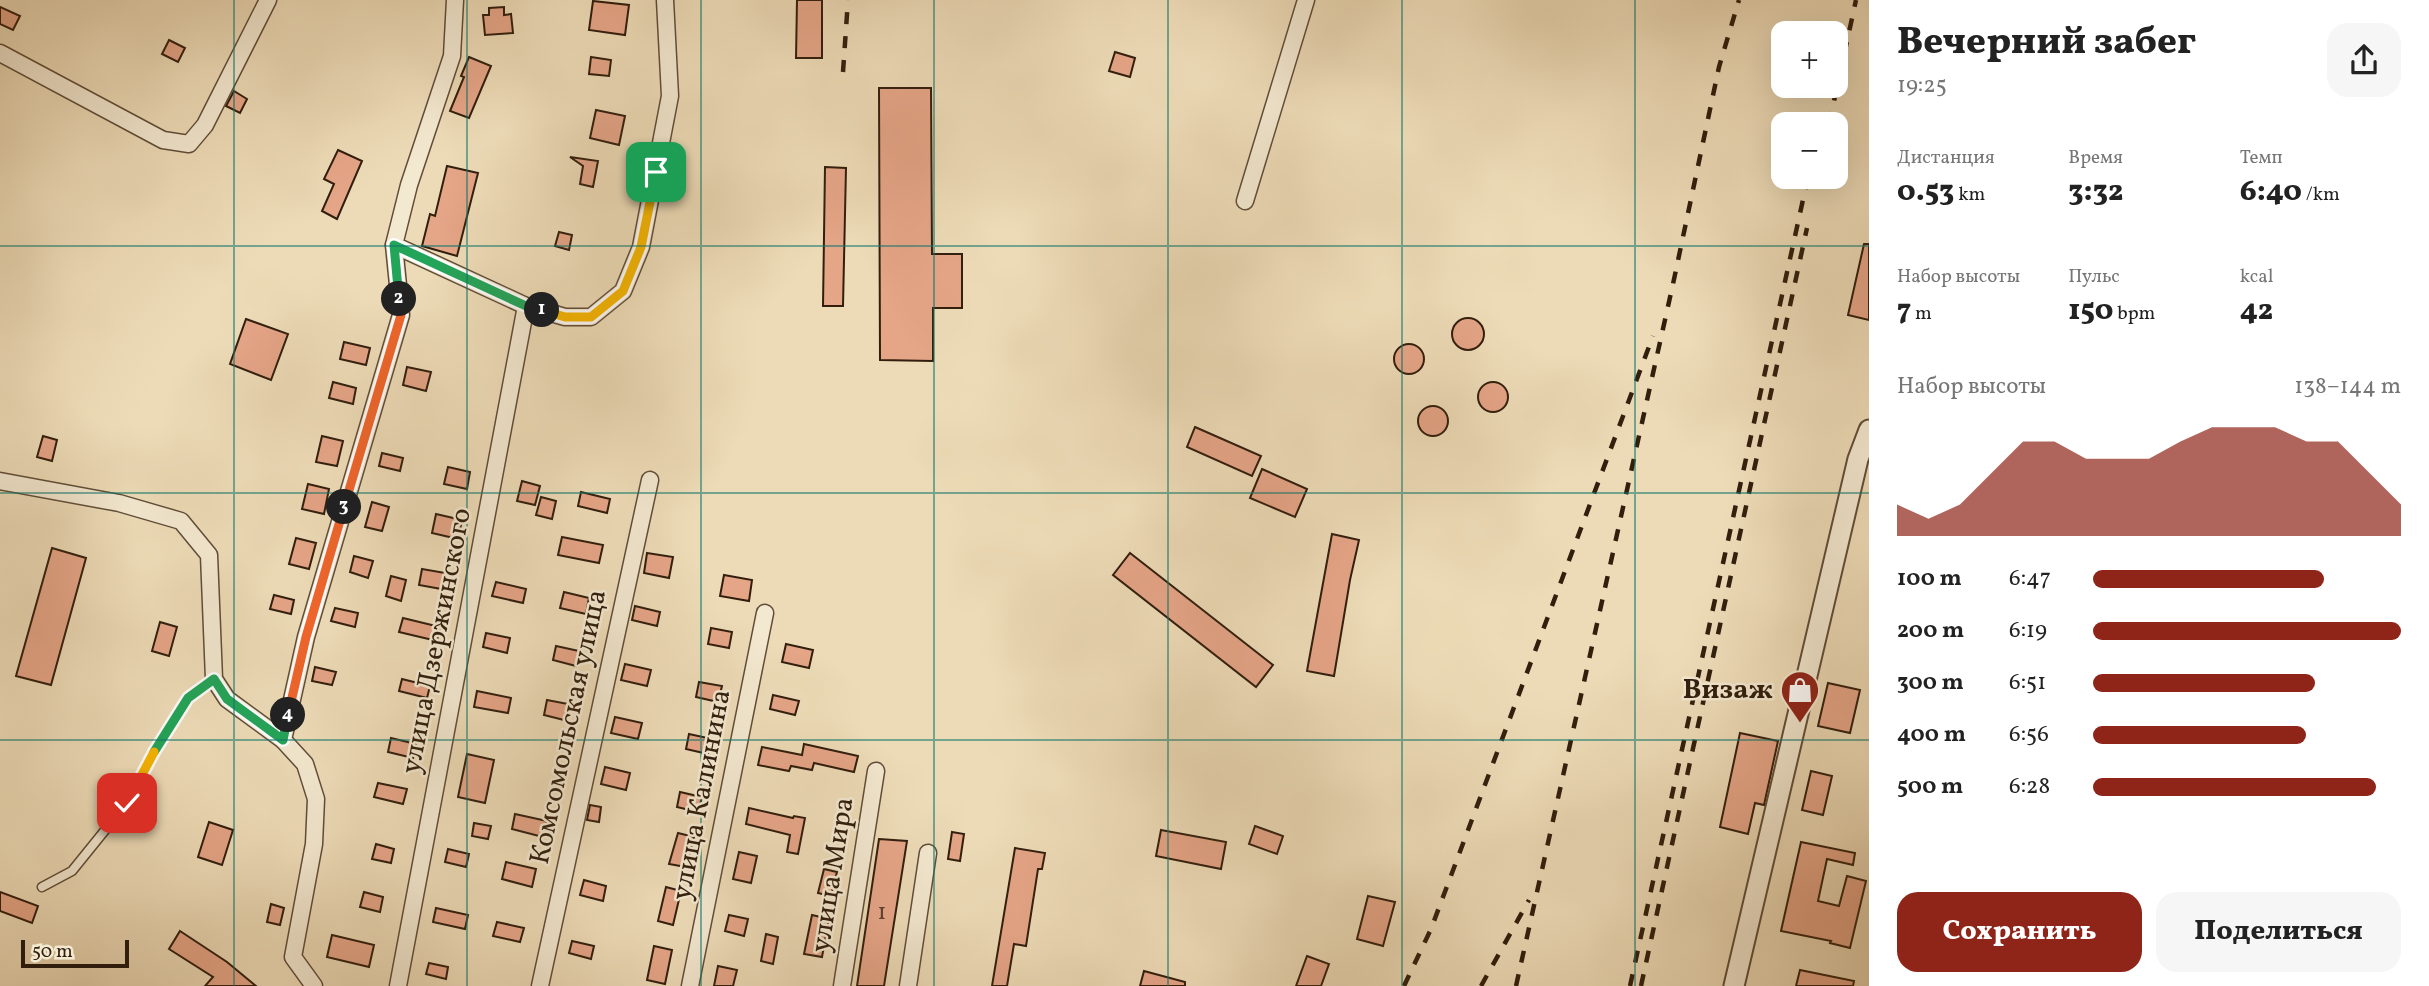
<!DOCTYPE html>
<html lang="ru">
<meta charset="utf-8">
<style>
:root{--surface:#fff;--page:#f6f6f6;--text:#222;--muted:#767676;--accent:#8f2418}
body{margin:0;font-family:Vollkorn,serif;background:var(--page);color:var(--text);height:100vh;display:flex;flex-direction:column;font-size:26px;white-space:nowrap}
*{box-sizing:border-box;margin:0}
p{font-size:23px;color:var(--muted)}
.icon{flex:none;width:38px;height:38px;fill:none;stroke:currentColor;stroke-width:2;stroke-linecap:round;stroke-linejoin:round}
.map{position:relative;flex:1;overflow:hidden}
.drawer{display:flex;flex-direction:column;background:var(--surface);width:560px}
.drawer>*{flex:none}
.tools{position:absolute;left:1771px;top:21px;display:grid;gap:14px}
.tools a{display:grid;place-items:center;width:77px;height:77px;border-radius:14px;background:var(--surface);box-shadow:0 7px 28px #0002;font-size:35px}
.scale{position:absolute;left:21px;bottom:18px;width:108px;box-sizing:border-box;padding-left:7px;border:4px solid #311e0d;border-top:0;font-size:19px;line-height:24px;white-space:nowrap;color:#311e0d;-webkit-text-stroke:5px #f3e8d0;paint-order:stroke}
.pin{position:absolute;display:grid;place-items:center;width:60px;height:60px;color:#fff;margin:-30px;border-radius:14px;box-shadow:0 4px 10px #0006}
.km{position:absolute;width:35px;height:35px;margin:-18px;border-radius:50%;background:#222;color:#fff;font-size:19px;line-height:35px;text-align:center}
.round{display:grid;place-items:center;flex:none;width:74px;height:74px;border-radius:21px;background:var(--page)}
.head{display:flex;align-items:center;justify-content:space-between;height:119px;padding:0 28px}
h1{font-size:38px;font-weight:800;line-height:52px}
.figures{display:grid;grid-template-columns:repeat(3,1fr);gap:10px;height:119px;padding:7px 28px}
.figures div{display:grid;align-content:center}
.figures b{font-size:30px;font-weight:800}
.figures small{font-size:19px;font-weight:400}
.figures p{font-size:19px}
.chart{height:196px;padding:14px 28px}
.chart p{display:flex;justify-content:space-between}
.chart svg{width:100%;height:126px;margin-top:7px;fill:var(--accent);opacity:.7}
.action{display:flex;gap:14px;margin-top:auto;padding:14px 28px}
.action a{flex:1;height:80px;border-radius:21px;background:var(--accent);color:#fff;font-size:28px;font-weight:800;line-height:80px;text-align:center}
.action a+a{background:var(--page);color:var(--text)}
ul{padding:0 28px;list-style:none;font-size:23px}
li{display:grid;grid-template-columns:112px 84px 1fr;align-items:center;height:52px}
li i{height:18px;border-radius:9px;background:var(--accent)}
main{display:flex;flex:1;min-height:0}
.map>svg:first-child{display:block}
</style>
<main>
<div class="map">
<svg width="1869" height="986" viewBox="0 0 1869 986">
<rect width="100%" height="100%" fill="#eddbb7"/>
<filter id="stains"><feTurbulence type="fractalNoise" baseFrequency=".00286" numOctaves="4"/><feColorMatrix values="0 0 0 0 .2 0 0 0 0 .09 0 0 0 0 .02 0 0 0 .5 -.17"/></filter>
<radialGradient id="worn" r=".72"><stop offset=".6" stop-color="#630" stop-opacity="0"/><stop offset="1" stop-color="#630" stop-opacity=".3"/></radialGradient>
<!-- building -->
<g fill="#e5a587" stroke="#311e0d" stroke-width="2">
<polygon points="797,0 822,0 822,58 796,58"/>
<polygon points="593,1 629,5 625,35 589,30"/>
<polygon points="0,7 20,16 13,30 0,24"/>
<polygon points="504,7 504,15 511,14 513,33 485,35 483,15 489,15 489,8"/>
<polygon points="169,40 185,48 178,62 162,54"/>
<polygon points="1115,52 1135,58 1130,77 1109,71"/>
<polygon points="469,57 491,66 469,118 450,111 464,77 461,76"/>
<polygon points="591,57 611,60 609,76 589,74"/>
<polygon points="879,88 931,88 932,254 962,254 962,308 933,308 933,361 880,360"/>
<polygon points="234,91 247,99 240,113 226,106"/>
<polygon points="596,110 625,116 619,145 590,138"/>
<polygon points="338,150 362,161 337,219 322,211 334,184 324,179"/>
<polygon points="570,157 598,161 593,187 580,184 583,166"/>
<polygon points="447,166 478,173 457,256 422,246 430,214 435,216"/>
<polygon points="825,167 846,168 843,306 823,306"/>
<polygon points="559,232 572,235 569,250 555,246"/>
<polygon points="1864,244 1869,244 1869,320 1848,315"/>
<circle cx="1468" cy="334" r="16"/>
<polygon points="246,319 288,334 271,380 230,364"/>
<polygon points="344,342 370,348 366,365 340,359"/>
<circle cx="1409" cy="359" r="15"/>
<polygon points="407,367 431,372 426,391 403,385"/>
<circle cx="1493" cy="397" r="15"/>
<polygon points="333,382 356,388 353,404 329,398"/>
<circle cx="1433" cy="421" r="15"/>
<polygon points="1195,427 1261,456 1252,476 1187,447"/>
<polygon points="43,436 57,440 52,461 37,457"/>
<polygon points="322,436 343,441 337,466 316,462"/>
<polygon points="382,453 403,458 400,471 379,466"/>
<polygon points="448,467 470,472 467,489 444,484"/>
<polygon points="1262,469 1307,489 1295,517 1250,498"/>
<polygon points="522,481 540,486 535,505 517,501"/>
<polygon points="308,484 329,489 324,514 302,509"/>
<polygon points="581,492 610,499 607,513 578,506"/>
<polygon points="541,497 556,501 552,519 536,515"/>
<polygon points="372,502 389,507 382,531 365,527"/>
<polygon points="436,514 462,520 458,539 432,533"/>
<polygon points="1332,534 1359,540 1350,580 1334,676 1307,671"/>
<polygon points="562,537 603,545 599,563 558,555"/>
<polygon points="296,538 316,543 309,569 289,564"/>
<polygon points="52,548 86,558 51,685 16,676"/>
<polygon points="647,553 673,557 669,578 644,573"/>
<polygon points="1130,553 1273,665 1256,687 1113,575"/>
<polygon points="354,556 373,561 368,578 350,572"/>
<polygon points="422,569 451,574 447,590 419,585"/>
<polygon points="724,575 752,580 749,601 720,596"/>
<polygon points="391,576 406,580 401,601 386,596"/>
<polygon points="496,582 526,589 523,603 492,596"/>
<polygon points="564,592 589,598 586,614 560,608"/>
<polygon points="274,595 294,600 291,614 270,609"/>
<polygon points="635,606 660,612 657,626 632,620"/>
<polygon points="335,608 358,613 355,627 331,621"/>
<polygon points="403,618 440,627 437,641 399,632"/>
<polygon points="160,622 177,627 169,656 152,651"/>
<polygon points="711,628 732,632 729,648 708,644"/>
<polygon points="486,633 510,638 507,653 483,647"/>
<polygon points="786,644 813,650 809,668 782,662"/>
<polygon points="556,646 579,651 576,666 553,660"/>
<polygon points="625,664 651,670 647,686 621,680"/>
<polygon points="315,667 336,672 332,685 312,681"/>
<polygon points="402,679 430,686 427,698 399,691"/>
<polygon points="699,682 722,686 718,702 696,697"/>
<polygon points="1828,683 1860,690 1850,733 1818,726"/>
<polygon points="477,691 511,698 508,713 474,707"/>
<polygon points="773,695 799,701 795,715 770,709"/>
<polygon points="547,700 568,704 564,720 544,715"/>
<polygon points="615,717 642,723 638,739 611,733"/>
<polygon points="1740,733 1778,741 1764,805 1755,803 1748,834 1720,827"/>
<polygon points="689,734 712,739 708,754 686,749"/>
<polygon points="391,738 416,744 413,758 388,752"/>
<polygon points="804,744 858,756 854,772 814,763 812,770 791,766 789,771 758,765 762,747 802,755"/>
<polygon points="467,754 494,760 485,803 458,797"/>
<polygon points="605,767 630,773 626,790 601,784"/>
<polygon points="1811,771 1832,776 1823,815 1802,810"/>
<polygon points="378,783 407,789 403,804 374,797"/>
<polygon points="680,792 702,797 698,812 677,807"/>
<polygon points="590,805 601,807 599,822 587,820"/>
<polygon points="749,808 793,818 794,816 805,818 798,854 787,852 790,835 746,824"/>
<polygon points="515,814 547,821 543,837 512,829"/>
<polygon points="209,822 233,830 222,865 198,857"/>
<polygon points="474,823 491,826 488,839 472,836"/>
<polygon points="1255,826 1283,836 1277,854 1249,844"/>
<polygon points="1161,830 1226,842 1221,869 1156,856"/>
<polygon points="952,832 964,834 960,861 948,859"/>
<polygon points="678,833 694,837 686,867 669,864"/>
<polygon points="879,839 907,841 884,986 857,986"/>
<polygon points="1801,842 1855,853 1853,865 1827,859 1818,901 1839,906 1847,876 1866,881 1850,948 1830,943 1831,941 1781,931"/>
<polygon points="376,844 394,849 391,863 372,859"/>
<polygon points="1015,848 1045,853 1042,869 1038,869 1026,946 1014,944 1007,986 992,986"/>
<polygon points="448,849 469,854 466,867 445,862"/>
<polygon points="739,852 757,856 751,883 733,879"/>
<polygon points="506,862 536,869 532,887 502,879"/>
<polygon points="824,869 837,872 831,896 818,893"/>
<polygon points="584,880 606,886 603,901 580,895"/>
<polygon points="666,887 681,891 673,925 658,921"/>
<polygon points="0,892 38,906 32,923 0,911"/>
<polygon points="364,892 383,897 380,912 360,907"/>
<polygon points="1368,896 1395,902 1383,946 1357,939"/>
<polygon points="271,904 284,908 280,925 267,922"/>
<polygon points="436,908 468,915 465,929 433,922"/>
<polygon points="729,915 748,919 744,936 725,931"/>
<polygon points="812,915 829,919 822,957 804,954"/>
<polygon points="497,922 524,928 520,942 493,936"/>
<polygon points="180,931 227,962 256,986 205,986 213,977 169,949"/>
<polygon points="766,934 778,937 773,964 761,961"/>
<polygon points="332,935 374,945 369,967 327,957"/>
<polygon points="572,941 594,946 591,959 569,953"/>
<polygon points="654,946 672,950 665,984 647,980"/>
<polygon points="1307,956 1329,964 1321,986 1296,986"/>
<polygon points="429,963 448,967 446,979 426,974"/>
<polygon points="718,966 737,970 733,986 714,986"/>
<polygon points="1800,970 1854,981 1853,986 1796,986"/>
<polygon points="1144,971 1185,982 1185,986 1140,986"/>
</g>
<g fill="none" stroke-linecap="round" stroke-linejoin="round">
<!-- service casing -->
<g stroke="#604d38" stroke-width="11">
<polyline id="service" points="42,887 72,871 127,803 155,749 188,698 214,679"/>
</g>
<!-- minor casing -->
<g stroke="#604d38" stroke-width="19">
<g id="minor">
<polyline points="455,0 452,56 409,185 394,245 526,306 565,317 591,317 623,291 641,247 670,96 665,0"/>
<polyline points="0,53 163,140 189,144 205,125 268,0"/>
<polyline points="1245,201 1306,0"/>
<polyline points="0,481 119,503 181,521 209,555 214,679 227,699 283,740"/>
<polyline points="314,986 293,957 314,844 316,799 305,764 283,740 306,637 401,315 394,245"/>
<polyline points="398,986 526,306"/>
<polyline points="540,986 650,480"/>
<polyline points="690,986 765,613"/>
<polyline points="842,986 876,771"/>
<polyline points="908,986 928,853"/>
</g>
</g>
<!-- tertiary casing -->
<g stroke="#604d38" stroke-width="23">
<polyline id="tertiary" points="1734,986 1858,459 1869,430"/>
</g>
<!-- service -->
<use href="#service" stroke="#f3e8d0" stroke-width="8"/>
<!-- minor -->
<use href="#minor" stroke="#f3e8d0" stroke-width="16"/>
<!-- tertiary -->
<use href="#tertiary" stroke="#f3e8d0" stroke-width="19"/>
<!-- rail -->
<g stroke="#311e0d" stroke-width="4.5" stroke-dasharray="12 12" stroke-linecap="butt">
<polyline points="843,72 848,0"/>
<polyline points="1829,124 1856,0"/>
<polyline points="1404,986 1431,929 1653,336"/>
<polyline points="1481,986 1529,900"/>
<polyline points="1516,986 1673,284 1719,67 1739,0"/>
<polyline points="1630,986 1808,177"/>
<polyline points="1641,986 1807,228"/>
</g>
</g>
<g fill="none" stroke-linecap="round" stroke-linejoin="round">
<!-- split-1 casing -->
<g stroke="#fff" stroke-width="14">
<polyline id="split-1" points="542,310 565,317 591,317 623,291 641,247 656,172"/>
</g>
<!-- split-2 casing -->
<g stroke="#fff" stroke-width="14">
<polyline id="split-2" points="399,299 394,245 526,306 542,310"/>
</g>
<!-- split-3 casing -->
<g stroke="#fff" stroke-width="14">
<polyline id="split-3" points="344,507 401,315 399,299"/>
</g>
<!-- split-4 casing -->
<g stroke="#fff" stroke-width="14">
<polyline id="split-4" points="288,715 306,637 344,507"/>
</g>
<!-- split-5 casing -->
<g stroke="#fff" stroke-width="14">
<polyline id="split-5" points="154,752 188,698 214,679 227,699 283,740 288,715"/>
</g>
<!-- split-6 casing -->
<g stroke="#fff" stroke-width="14">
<polyline id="split-6" points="127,803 154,752"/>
</g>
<!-- split-1 -->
<use href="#split-1" stroke="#f5b400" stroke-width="9"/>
<!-- split-2 -->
<use href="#split-2" stroke="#22a559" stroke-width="9"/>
<!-- split-3 -->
<use href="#split-3" stroke="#f0652b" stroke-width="9"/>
<!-- split-4 -->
<use href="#split-4" stroke="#f0652b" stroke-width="9"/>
<!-- split-5 -->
<use href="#split-5" stroke="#22a559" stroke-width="9"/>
<!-- split-6 -->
<use href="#split-6" stroke="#f5b400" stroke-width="9"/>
</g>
<!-- grid -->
<path fill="none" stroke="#0f766e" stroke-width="2" stroke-opacity="0.55" d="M234,0V986M467,0V986M701,0V986M934,0V986M1168,0V986M1402,0V986M1635,0V986M0,246H1869M0,493H1869M0,740H1869"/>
<!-- icons -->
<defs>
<g id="shop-pin" transform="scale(2.0125)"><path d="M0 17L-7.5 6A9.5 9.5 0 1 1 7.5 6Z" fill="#8f2418" stroke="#f3e8d0"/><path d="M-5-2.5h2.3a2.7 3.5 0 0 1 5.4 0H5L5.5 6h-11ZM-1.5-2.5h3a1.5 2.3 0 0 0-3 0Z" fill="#fff"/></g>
</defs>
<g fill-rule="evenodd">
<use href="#shop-pin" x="1800" y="690"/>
</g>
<g text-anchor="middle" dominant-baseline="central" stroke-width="5" stroke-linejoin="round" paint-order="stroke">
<!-- number labels -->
<g font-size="24" fill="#5e402c">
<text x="882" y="913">1</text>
</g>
<!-- street labels -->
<g font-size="28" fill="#311e0d" stroke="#f3e8d0">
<text transform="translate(437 641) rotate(-79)">улица Дзержинского</text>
<text transform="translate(569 727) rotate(-78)">Комсомольская улица</text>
<text transform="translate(702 795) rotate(-79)">улица Калинина</text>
<text transform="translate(833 875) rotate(-81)">улица Мира</text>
</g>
<!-- poi labels -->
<g font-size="28" font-weight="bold" fill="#311e0d" stroke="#f3e8d0" text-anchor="end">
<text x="1773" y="690">Визаж</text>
</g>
</g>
<rect width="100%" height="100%" filter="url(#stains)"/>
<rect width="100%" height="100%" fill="url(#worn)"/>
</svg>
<div class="tools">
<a>+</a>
<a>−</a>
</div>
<div class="scale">50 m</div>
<div class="pin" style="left:656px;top:172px;background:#1e9e55"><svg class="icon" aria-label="arrive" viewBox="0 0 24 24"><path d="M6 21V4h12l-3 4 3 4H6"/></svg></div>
<div class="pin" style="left:127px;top:803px;background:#d93025"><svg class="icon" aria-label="check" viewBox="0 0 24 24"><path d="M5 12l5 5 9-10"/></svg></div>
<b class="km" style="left:542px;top:310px">1</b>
<b class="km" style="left:399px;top:299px">2</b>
<b class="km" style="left:344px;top:507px">3</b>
<b class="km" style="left:288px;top:715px">4</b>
</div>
<section class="drawer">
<div class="head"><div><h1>Вечерний забег</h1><p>19:25</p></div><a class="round"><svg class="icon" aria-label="share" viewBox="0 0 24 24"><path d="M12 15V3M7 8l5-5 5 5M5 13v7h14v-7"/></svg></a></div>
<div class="figures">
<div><p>Дистанция</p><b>0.53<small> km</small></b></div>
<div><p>Время</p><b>3:32</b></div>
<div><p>Темп</p><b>6:40<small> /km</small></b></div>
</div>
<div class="figures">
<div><p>Набор высоты</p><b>7<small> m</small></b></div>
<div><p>Пульс</p><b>150<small> bpm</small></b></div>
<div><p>kcal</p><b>42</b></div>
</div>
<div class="chart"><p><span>Набор высоты</span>138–144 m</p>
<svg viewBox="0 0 160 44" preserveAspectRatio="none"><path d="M0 44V33L10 38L20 33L30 22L40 11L50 11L60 17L70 17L80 17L90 11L100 6L110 6L120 6L130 11L140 11L150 22L160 33V44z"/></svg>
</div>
<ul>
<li><b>100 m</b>6:47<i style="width:75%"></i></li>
<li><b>200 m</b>6:19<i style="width:100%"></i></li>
<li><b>300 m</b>6:51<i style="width:72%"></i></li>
<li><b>400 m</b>6:56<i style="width:69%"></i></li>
<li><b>500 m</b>6:28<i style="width:92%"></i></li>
</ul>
<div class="action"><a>Сохранить</a><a>Поделиться</a></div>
</section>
</main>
